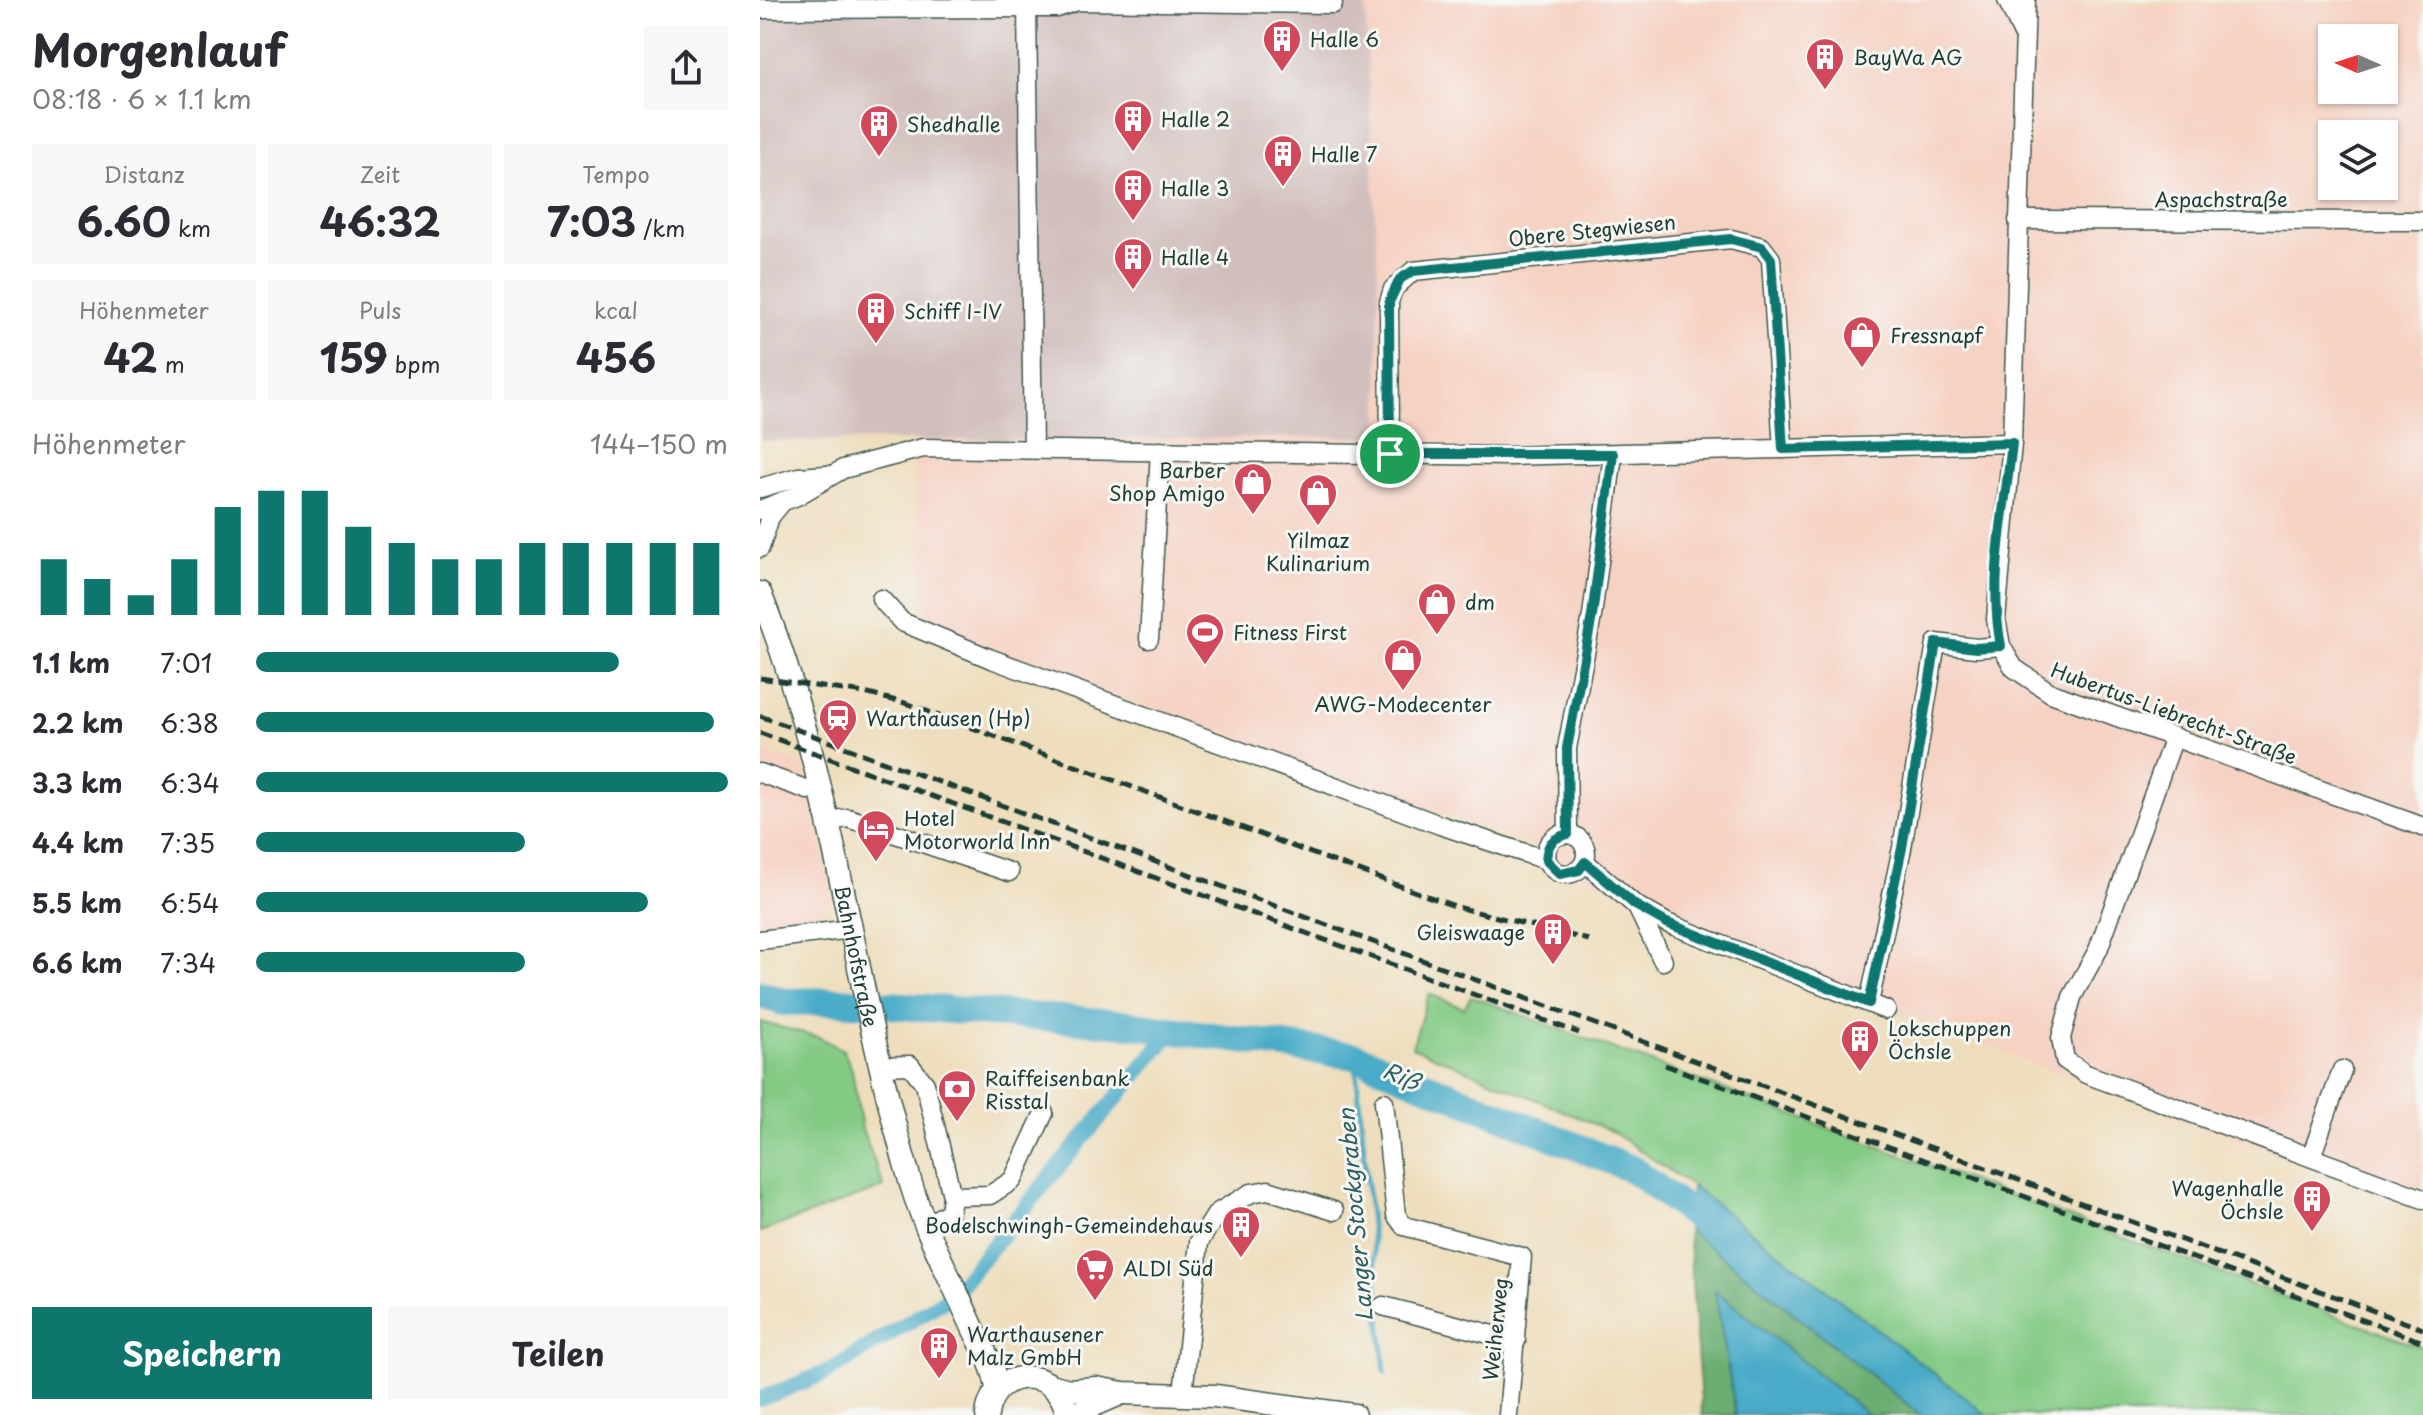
<!DOCTYPE html>
<html lang="de">
<meta charset="utf-8">
<style>
:root{--surface:#fff;--page:#f7f7f7;--text:#2b2b33;--muted:#7c7c81;--accent:#0f766e}
body{margin:0;font-family:"Playpen Sans",sans-serif;background:var(--page);color:var(--text);height:100vh;display:flex;flex-direction:column;font-size:30px;white-space:nowrap}
*{box-sizing:border-box;margin:0}
p{font-size:26px;color:var(--muted)}
.icon{flex:none;width:44px;height:44px;fill:none;stroke:currentColor;stroke-width:2;stroke-linecap:round;stroke-linejoin:round}
.map{position:relative;flex:1;overflow:hidden}
.sheet{display:flex;flex-direction:column;background:var(--surface);width:760px}
.sheet>*{flex:none}
.needle{width:52px;rotate:273deg}
.fabs{position:absolute;left:1558px;top:24px;display:grid;gap:16px}
.fabs a{display:grid;place-items:center;width:80px;height:80px;border-radius:0px;background:var(--surface);box-shadow:0 2px 6px #0004;font-size:40px}
.pin{position:absolute;display:grid;place-items:center;width:68px;height:68px;color:#fff;margin:-34px;border:4px solid #fff;border-radius:50%;box-shadow:0 2px 8px #0007}
.round{display:grid;place-items:center;flex:none;width:84px;height:84px;border-radius:0px;background:var(--page)}
.head{display:flex;align-items:center;justify-content:space-between;height:136px;padding:0 32px}
h1{font-size:44px;font-weight:700;line-height:60px}
.figures{display:grid;grid-template-columns:repeat(3,1fr);gap:12px;height:136px;padding:8px 32px}
.figures div{display:grid;align-content:center;border-radius:0px;background:var(--page);text-align:center}
.figures b{font-size:40px;font-weight:700}
.figures small{font-size:22px;font-weight:400}
.figures p{font-size:22px}
.chart{height:224px;padding:16px 32px}
.chart p{display:flex;justify-content:space-between}
.chart svg{width:100%;height:144px;margin-top:8px;stroke:var(--accent);stroke-width:6}
.cta{display:flex;gap:16px;margin-top:auto;padding:16px 32px}
.cta a{flex:1;height:92px;border-radius:0px;background:var(--accent);color:#fff;font-size:32px;font-weight:700;line-height:92px;text-align:center}
.cta a+a{background:var(--page);color:var(--text)}
ul{padding:0 32px;list-style:none;font-size:26px}
li{display:grid;grid-template-columns:128px 96px 1fr;align-items:center;height:60px}
li i{height:20px;border-radius:10px;background:var(--accent)}
main{display:flex;flex:1;min-height:0}
.map>svg:first-child{display:block}
</style>
<main>
<section class="sheet">
<div class="head"><div><h1>Morgenlauf</h1><p>08:18 · 6 × 1.1 km</p></div><a class="round"><svg class="icon" aria-label="share" viewBox="0 0 24 24"><path d="M12 15V3M7 8l5-5 5 5M5 13v7h14v-7"/></svg></a></div>
<div class="figures">
<div><p>Distanz</p><b>6.60<small> km</small></b></div>
<div><p>Zeit</p><b>46:32</b></div>
<div><p>Tempo</p><b>7:03<small> /km</small></b></div>
</div>
<div class="figures">
<div><p>Höhenmeter</p><b>42<small> m</small></b></div>
<div><p>Puls</p><b>159<small> bpm</small></b></div>
<div><p>kcal</p><b>456</b></div>
</div>
<div class="chart"><p><span>Höhenmeter</span>144–150 m</p>
<svg viewBox="0 0 160 44" preserveAspectRatio="none"><path d="M5 44V27M15 44V33M25 44V38M35 44V27M45 44V11M55 44V6M65 44V6M75 44V17M85 44V22M95 44V27M105 44V27M115 44V22M125 44V22M135 44V22M145 44V22M155 44V22"/></svg>
</div>
<ul>
<li><b>1.1 km</b>7:01<i style="width:77%"></i></li>
<li><b>2.2 km</b>6:38<i style="width:97%"></i></li>
<li><b>3.3 km</b>6:34<i style="width:100%"></i></li>
<li><b>4.4 km</b>7:35<i style="width:57%"></i></li>
<li><b>5.5 km</b>6:54<i style="width:83%"></i></li>
<li><b>6.6 km</b>7:34<i style="width:57%"></i></li>
</ul>
<div class="cta"><a>Speichern</a><a>Teilen</a></div>
</section>
<div class="map">
<svg width="1663" height="1415" viewBox="0 0 1663 1415">
<rect width="100%" height="100%" fill="#f6f6f2"/>
<filter id="ink" filterUnits="userSpaceOnUse"><feTurbulence type="fractalNoise" baseFrequency=".0125" numOctaves="2"/><feDisplacementMap in="SourceGraphic" scale="16" xChannelSelector="R" yChannelSelector="G"/><feConvolveMatrix kernelMatrix="1 2 1 2 8 2 1 2 1" color-interpolation-filters="sRGB"/></filter>
<filter id="wash" filterUnits="userSpaceOnUse"><feTurbulence type="fractalNoise" baseFrequency=".006" numOctaves="4" result="noise"/><feDisplacementMap in="SourceGraphic" scale="32" xChannelSelector="R" yChannelSelector="G"/><feGaussianBlur stdDeviation="1.8" result="paint"/><feColorMatrix in="noise" values="0 0 0 0 0 0 0 0 0 0 0 0 0 0 0 0 0 1.4 0 .05"/><feComposite in="paint" operator="in"/></filter>
<g filter="url(#wash)">
<rect width="100%" height="100%" fill="#eedebd"/>
<!-- built -->
<g fill="#f6d2c3" fill-rule="evenodd">
<path d="M605,0H1275L1317,5L1663,0V1208L1278,1066L1129,1006L871,900L774,846L167,627L151,440L619,437L618,279ZM1572,38H1624V90H1572ZM1572,134H1624V186H1572Z"/>
<polygon points="0,749 43,766 73,897 57,920 0,928"/>
</g>
<!-- industrial -->
<polygon fill="#d1bfbd" points="0,0 605,0 618,279 619,437 0,441"/>
<!-- green -->
<g fill="#83ca85" stroke="#51845c" stroke-width="2">
<polygon points="669,994 704,1008 711,996 1663,1348 1663,1415 1226,1415 932,1186 853,1132 652,1047"/>
<polygon points="0,1022 59,1037 83,1050 92,1070 102,1129 124,1187 0,1232"/>
</g>
<!-- forest -->
<polygon fill="#6aae72" stroke="#447653" stroke-width="2" points="928,1229 1161,1415 1108,1415 955,1291 976,1415 942,1415"/>
<!-- water -->
<g fill="#48abc7" stroke="#34747e" stroke-width="2">
<polygon points="932,1186 1205,1397 1226,1415 1161,1415 928,1229"/>
<polygon points="955,1290 1108,1415 976,1415"/>
</g>
<g fill="none" stroke-linecap="round" stroke-linejoin="round">
<!-- stream -->
<polyline stroke="#48abc7" stroke-width="5" points="595,1056 625,1372"/>
<!-- canal -->
<polyline stroke="#48abc7" stroke-width="16" points="0,1399 68,1372 191,1296 413,1030"/>
<!-- river -->
<polyline stroke="#48abc7" stroke-width="28" points="0,994 23,1002 78,1001 367,1024 595,1056 874,1170 960,1236"/>
</g>
</g>
<g filter="url(#ink)">
<g fill="none" stroke-linecap="round" stroke-linejoin="round">
<!-- minor casing -->
<g stroke="#3e5549" stroke-width="21">
<g id="minor">
<polyline points="1247,0 1263,34"/>
<polyline points="1266,0 1252,443 1236,619 1241,646 1254,668 1291,693 1663,827"/>
<polyline points="267,8 273,449"/>
<polyline points="0,9 267,8 297,8 317,1 573,4"/>
<polyline points="1258,220 1663,221"/>
<polyline points="630,454 629,302 633,289 653,271 971,239 1002,247 1011,259 1023,449"/>
<polyline points="0,488 38,477 67,475"/>
<polyline points="0,510 37,496 83,469 163,448 749,456 1252,443"/>
<polyline points="0,548 10,517 23,501"/>
<polyline points="121,599 142,622 229,658 680,825 786,860"/>
<polyline points="389,639 400,451"/>
<polyline points="1414,737 1338,950 1312,997 1301,1038 1305,1060 1326,1074 1663,1199"/>
<polyline points="0,773 48,790 60,786"/>
<polyline points="69,821 88,818 249,872"/>
<circle cx="806" cy="854" r="20"/>
<polyline points="808,834 807,748 832,616 853,454"/>
<polyline points="825,862 875,905 907,923 1126,1010"/>
<polyline points="877,907 903,961"/>
<polyline points="0,940 92,929"/>
<polyline points="1109,1003 1142,848 1176,643 1216,648 1241,646"/>
<polyline points="122,1066 150,1065 165,1084 192,1196 190,1212 166,1225"/>
<polyline points="624,1102 636,1215 644,1226 762,1257 748,1415"/>
<polyline points="1551,1157 1582,1070"/>
<polyline points="192,1196 230,1195 253,1180 284,1113"/>
<polyline points="623,1306 756,1341"/>
<polyline points="423,1394 439,1242 457,1213 491,1193 508,1190 574,1211"/>
</g>
</g>
<!-- major casing -->
<g stroke="#3e5549" stroke-width="25">
<g id="major">
<path id="s1" d="M0,593C76,783 93,989 151,1184C166,1234 192,1281 213,1328C223,1349 235,1367 237,1390"/>
<polyline points="294,1386 309,1390 336,1388 363,1393 455,1396 594,1415"/>
<path d="M227,1415C233,1365 300,1365 307,1415"/>
<polyline points="312,1415 362,1393"/>
</g>
</g>
<!-- minor -->
<use href="#minor" stroke="#fff" stroke-width="18"/>
<!-- major -->
<use href="#major" stroke="#fff" stroke-width="22"/>
<!-- rail -->
<g stroke="#1f3d34" stroke-width="5" stroke-dasharray="12 6" stroke-linecap="butt">
<polyline points="0,678 104,693 145,703 697,907 829,940"/>
<polyline points="0,716 1663,1329"/>
<polyline points="0,733 819,1033"/>
<polyline points="905,1065 1663,1342"/>
</g>
</g>
</g>
<g fill="none" stroke-linecap="round" stroke-linejoin="round" filter="url(#ink)">
<!-- route casing -->
<g stroke="#fff" stroke-width="16">
<path id="route" d="M971,239L1002,247L1011,259L1023,449L1252,443C1245,509 1228,580 1241,646L1216,648L1176,643L1142,848L1109,1003L907,923L875,905L825,862L819,870L800,874L786,860C787,844 792,838 808,834L807,748L832,616L853,454H630L629,302L640,279L653,271Z"/>
</g>
<!-- route -->
<use href="#route" stroke="#0f766e" stroke-width="10"/>
</g>
<!-- icons -->
<defs>
<g id="building-pin" transform="scale(2)"><path d="M0 17L-7.5 6A9.5 9.5 0 1 1 7.5 6Z" fill="#d1495b" stroke="#f6f6f2"/><path d="M-4-6H4V6H1V3H-1V6H-4ZM-2.5-4.3h1.7v1.8h-1.7ZM.8-4.3h1.7v1.8H.8ZM-2.5-1h1.7V.8h-1.7ZM.8-1h1.7V.8H.8Z" fill="#fff"/></g>
<g id="shop-pin" transform="scale(2)"><path d="M0 17L-7.5 6A9.5 9.5 0 1 1 7.5 6Z" fill="#d1495b" stroke="#f6f6f2"/><path d="M-5-2.5h2.3a2.7 3.5 0 0 1 5.4 0H5L5.5 6h-11ZM-1.5-2.5h3a1.5 2.3 0 0 0-3 0Z" fill="#fff"/></g>
<g id="stadium-pin" transform="scale(2)"><path d="M0 17L-7.5 6A9.5 9.5 0 1 1 7.5 6Z" fill="#d1495b" stroke="#f6f6f2"/><path d="M0-5a6.5 5 0 1 0 0 10a6.5 5 0 1 0 0-10ZM-3.5-1.8h7v3.6h-7Z" fill="#fff"/></g>
<g id="station-pin" transform="scale(2)"><path d="M0 17L-7.5 6A9.5 9.5 0 1 1 7.5 6Z" fill="#d1495b" stroke="#f6f6f2"/><path d="M-3-6H3Q5-6 5-4V2Q5 4 3 4L4.5 6H3L1.5 4h-3L-3 6H-4.5L-3 4Q-5 4-5 2V-4Q-5-6-3-6ZM-3.5-4v3h7v-3ZM-3.5 1v1.5H-2V1ZM2 1v1.5H3.5V1Z" fill="#fff"/></g>
<g id="hotel-pin" transform="scale(2)"><path d="M0 17L-7.5 6A9.5 9.5 0 1 1 7.5 6Z" fill="#d1495b" stroke="#f6f6f2"/><path d="M-6-4.5h1.5V1H6V5H4.5V3h-9V5H-6ZM-4 0a1.8 1.8 0 1 1 3.6 0ZM.5 0V-2.5h3Q6-2.5 6 0Z" fill="#fff"/></g>
<g id="bank-pin" transform="scale(2)"><path d="M0 17L-7.5 6A9.5 9.5 0 1 1 7.5 6Z" fill="#d1495b" stroke="#f6f6f2"/><path d="M-6-4H6V4H-6ZM0-2.3a2.3 2.3 0 1 0 0 4.6a2.3 2.3 0 1 0 0-4.6Z" fill="#fff"/></g>
<g id="supermarket-pin" transform="scale(2)"><path d="M0 17L-7.5 6A9.5 9.5 0 1 1 7.5 6Z" fill="#d1495b" stroke="#f6f6f2"/><path d="M-6-5.5h2.5l.6 2H6L4.5 2H-2.5L-4.4-4H-6ZM-1.5 3.2a1.3 1.3 0 1 0 .1 0ZM3 3.2a1.3 1.3 0 1 0 .1 0Z" fill="#fff"/></g>
</defs>
<g fill-rule="evenodd">
<use href="#building-pin" x="522" y="39"/>
<use href="#building-pin" x="1065" y="57"/>
<use href="#building-pin" x="373" y="119"/>
<use href="#building-pin" x="119" y="124"/>
<use href="#building-pin" x="523" y="154"/>
<use href="#building-pin" x="373" y="188"/>
<use href="#building-pin" x="373" y="257"/>
<use href="#building-pin" x="116" y="311"/>
<use href="#shop-pin" x="1102" y="335"/>
<use href="#shop-pin" x="493" y="482"/>
<use href="#shop-pin" x="558" y="493"/>
<use href="#shop-pin" x="677" y="602"/>
<use href="#stadium-pin" x="445" y="632"/>
<use href="#shop-pin" x="643" y="658"/>
<use href="#station-pin" x="78" y="718"/>
<use href="#hotel-pin" x="116" y="829"/>
<use href="#building-pin" x="793" y="932"/>
<use href="#building-pin" x="1100" y="1039"/>
<use href="#bank-pin" x="197" y="1089"/>
<use href="#building-pin" x="1552" y="1199"/>
<use href="#building-pin" x="481" y="1225"/>
<use href="#supermarket-pin" x="335" y="1268"/>
<use href="#building-pin" x="179" y="1346"/>
</g>
<g text-anchor="middle" dominant-baseline="central" stroke-width="6" stroke-linejoin="round" paint-order="stroke">
<!-- poi labels -->
<g font-size="20" fill="#1f3d34" stroke="#f6f6f2" text-anchor="start">
<text x="550" y="39">Halle 6</text>
<text x="1093" y="57">BayWa AG</text>
<text x="401" y="119">Halle 2</text>
<text x="147" y="124">Shedhalle</text>
<text x="551" y="154">Halle 7</text>
<text x="401" y="188">Halle 3</text>
<text x="401" y="257">Halle 4</text>
<text x="144" y="311">Schiff I-IV</text>
<text x="1130" y="335">Fressnapf</text>
<text x="465" y="470" text-anchor="end">Barber<tspan x="465" dy="23">Shop Amigo</tspan></text>
<text x="558" y="540" text-anchor="middle">Yilmaz<tspan x="558" dy="23">Kulinarium</tspan></text>
<text x="705" y="602">dm</text>
<text x="473" y="632">Fitness First</text>
<text x="643" y="704" text-anchor="middle">AWG-Modecenter</text>
<text x="106" y="718">Warthausen (Hp)</text>
<text x="144" y="818">Hotel<tspan x="144" dy="23">Motorworld Inn</tspan></text>
<text x="765" y="932" text-anchor="end">Gleiswaage</text>
<text x="1128" y="1028">Lokschuppen<tspan x="1128" dy="23">Öchsle</tspan></text>
<text x="225" y="1078">Raiffeisenbank<tspan x="225" dy="23">Risstal</tspan></text>
<text x="1524" y="1188" text-anchor="end">Wagenhalle<tspan x="1524" dy="23">Öchsle</tspan></text>
<text x="453" y="1225" text-anchor="end">Bodelschwingh-Gemeindehaus</text>
<text x="363" y="1268">ALDI Süd</text>
<text x="207" y="1334">Warthausener<tspan x="207" dy="23">Malz GmbH</tspan></text>
</g>
<!-- street labels -->
<g font-size="20" fill="#1f3d34" stroke="#f6f6f2">
<text x="1461" y="199">Aspachstraße</text>
<text transform="translate(832 230) rotate(-6)">Obere Stegwiesen</text>
<text transform="translate(1414 713) rotate(20)">Hubertus-Liebrecht-Straße</text>
<text stroke="none"><textPath href="#s1" startOffset="376">Bahnhofstraße</textPath></text>
<text transform="translate(735 1329) rotate(-84)">Weiherweg</text>
</g>
<!-- water labels -->
<g font-size="22" font-style="italic" fill="#2b5e60" stroke="#f6f6f2">
<text transform="translate(642 1075) rotate(22)">Riß</text>
<text transform="translate(594 1215) rotate(-95)">Langer Stockgraben</text>
</g>
</g>
</svg>
<div class="fabs">
<a><svg class="needle" viewBox="-14 -14 28 28"><path d="M0-13l5 13h-10z" fill="#e53935"/><path d="M0 13l5-13h-10z" fill="#7c7c81"/></svg></a>
<a><svg class="icon" aria-label="layers" viewBox="0 0 24 24"><path d="M12 4l9 5-9 5-9-5zM3 14l9 5 9-5"/></svg></a>
</div>
<div class="pin" style="left:630px;top:454px;background:#1e9e55"><svg class="icon" aria-label="arrive" viewBox="0 0 24 24"><path d="M6 21V4h12l-3 4 3 4H6"/></svg></div>
</div>
</main>
